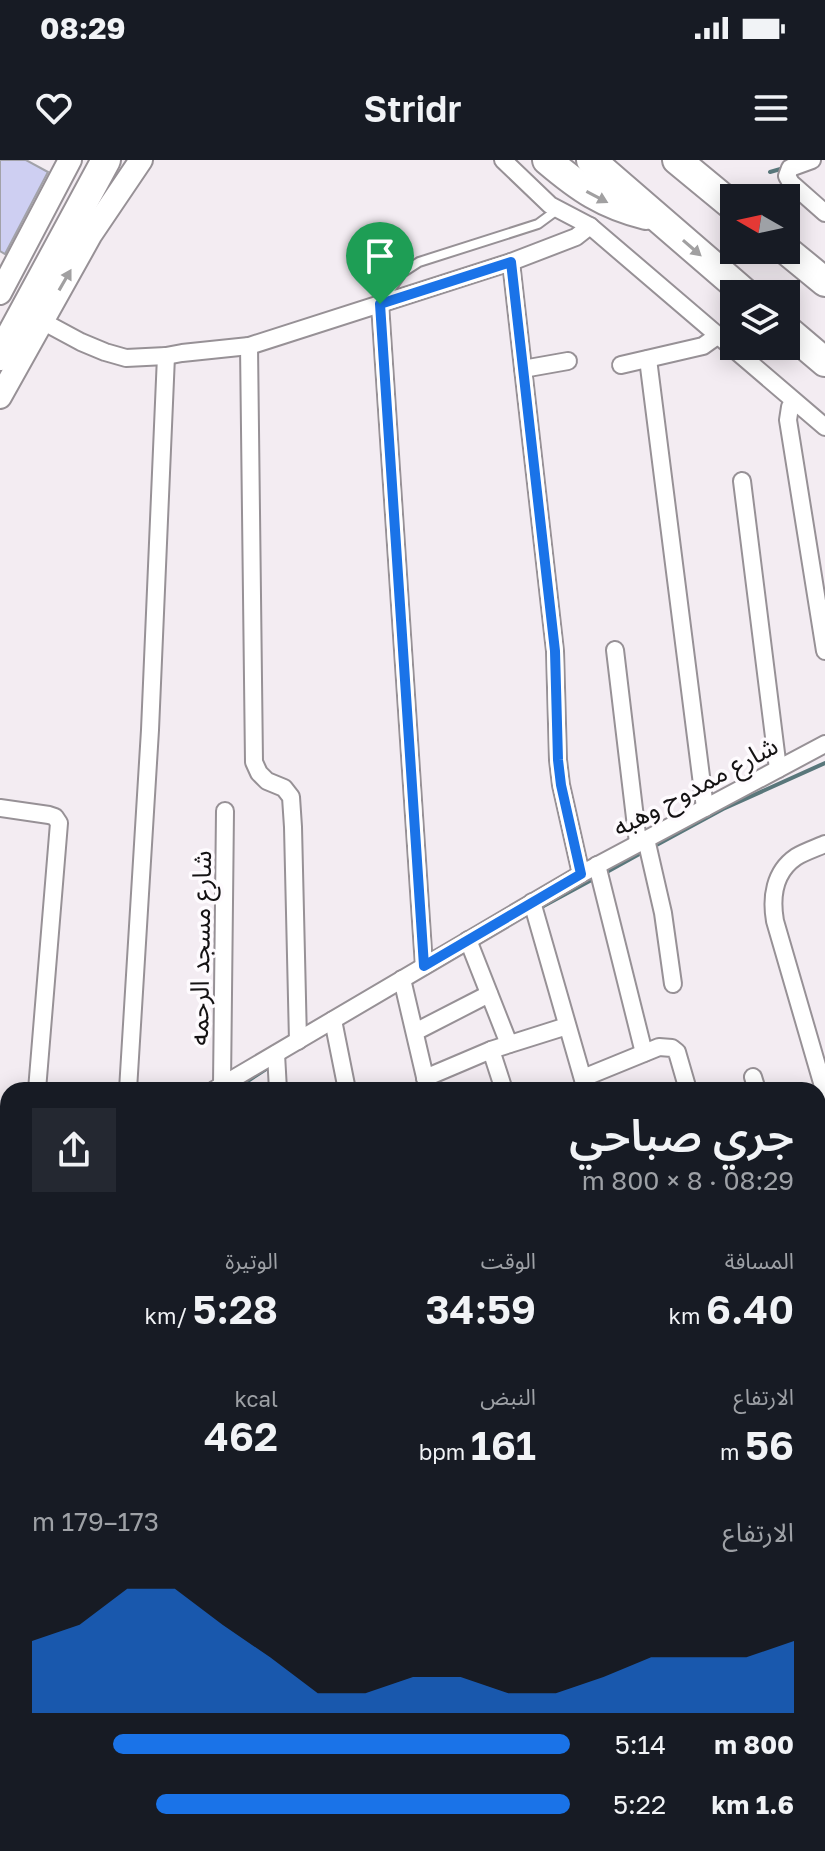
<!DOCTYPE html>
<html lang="ar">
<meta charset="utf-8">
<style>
:root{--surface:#171b24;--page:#242831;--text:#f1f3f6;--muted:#9ea1a6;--accent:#1a73e8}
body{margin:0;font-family:"Golos Text","Noto Sans Arabic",sans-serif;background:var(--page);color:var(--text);direction:rtl;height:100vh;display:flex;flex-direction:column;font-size:30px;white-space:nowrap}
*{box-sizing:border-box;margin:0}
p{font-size:26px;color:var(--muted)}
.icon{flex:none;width:44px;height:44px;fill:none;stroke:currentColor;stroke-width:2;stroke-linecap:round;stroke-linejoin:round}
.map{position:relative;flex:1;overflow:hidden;direction:ltr}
.sheet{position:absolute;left:0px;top:922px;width:826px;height:770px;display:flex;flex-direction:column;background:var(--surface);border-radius:24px 24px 0 0;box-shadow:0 4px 20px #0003;direction:rtl}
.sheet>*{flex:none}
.needle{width:52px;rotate:279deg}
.tools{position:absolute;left:720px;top:24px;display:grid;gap:16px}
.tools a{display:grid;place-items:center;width:80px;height:80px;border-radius:0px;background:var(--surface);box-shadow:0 4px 20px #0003;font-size:40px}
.pin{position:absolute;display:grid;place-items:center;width:68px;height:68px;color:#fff;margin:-82px -34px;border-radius:50% 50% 50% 0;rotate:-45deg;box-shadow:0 0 8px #0007}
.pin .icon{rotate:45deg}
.round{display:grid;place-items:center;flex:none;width:84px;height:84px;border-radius:0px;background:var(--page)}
.summary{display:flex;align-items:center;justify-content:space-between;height:136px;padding:0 32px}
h1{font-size:44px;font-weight:600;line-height:60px}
.metrics{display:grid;grid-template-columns:repeat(3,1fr);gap:12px;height:136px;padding:8px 32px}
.metrics div{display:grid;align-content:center}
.metrics b{font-size:40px;font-weight:600}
.metrics small{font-size:22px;font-weight:400}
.metrics p{font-size:22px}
.chart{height:224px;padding:16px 32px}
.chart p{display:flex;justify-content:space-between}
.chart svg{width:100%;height:144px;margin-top:8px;fill:var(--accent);opacity:.7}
ul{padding:0 32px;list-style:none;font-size:26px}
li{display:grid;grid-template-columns:128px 96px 1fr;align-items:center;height:60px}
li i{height:20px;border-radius:10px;background:var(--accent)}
.status{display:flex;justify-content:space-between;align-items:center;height:56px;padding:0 40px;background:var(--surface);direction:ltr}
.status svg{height:22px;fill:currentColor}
header{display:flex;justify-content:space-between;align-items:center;height:104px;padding:0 32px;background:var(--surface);font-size:36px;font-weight:600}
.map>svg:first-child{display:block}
</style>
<div class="status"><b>08:29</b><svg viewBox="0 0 49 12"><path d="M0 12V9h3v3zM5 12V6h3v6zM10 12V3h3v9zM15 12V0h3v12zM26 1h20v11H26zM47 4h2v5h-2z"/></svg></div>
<header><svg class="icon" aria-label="menu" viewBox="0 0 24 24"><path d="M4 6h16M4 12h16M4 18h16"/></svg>Stridr<svg class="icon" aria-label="heart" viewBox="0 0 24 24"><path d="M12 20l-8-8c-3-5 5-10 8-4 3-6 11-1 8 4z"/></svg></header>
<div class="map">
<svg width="825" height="1691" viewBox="0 0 825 1691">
<rect width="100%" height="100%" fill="#f3ecf2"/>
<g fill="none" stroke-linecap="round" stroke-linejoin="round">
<!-- stream -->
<g stroke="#59777b" stroke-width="4">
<polyline points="770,12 784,8"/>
<polyline points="651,688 723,649 825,603"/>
<polyline points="605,713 643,692"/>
<polyline points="538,749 597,717"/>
<polyline points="234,930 266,909"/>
</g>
</g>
<!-- building -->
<polygon fill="#cecff2" stroke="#a2a2a9" stroke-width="2" points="0,0 26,0 48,12 5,94 0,91"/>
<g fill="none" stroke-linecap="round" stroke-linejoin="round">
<!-- lane casing -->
<g stroke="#979196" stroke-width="12">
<polyline id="lane" points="383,140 402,113 419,102 538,64 557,50"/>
</g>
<!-- street casing -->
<g stroke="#979196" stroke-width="20">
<g id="street">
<polyline points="503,0 550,45 590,66 825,267"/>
<polyline points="812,0 790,8 787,16 791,23 825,53"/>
<polyline points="511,102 555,491 558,600 561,625 581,714"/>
<polyline points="380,144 424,806"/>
<polyline points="42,161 81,182 105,192 126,198 166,196 182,193 249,186 511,102 576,77 590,66"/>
<polyline points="249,186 254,602 259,613 267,621 284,628 291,637 293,667 298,881"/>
<polyline points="648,199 705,648"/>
<polyline points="621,205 703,186 717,176"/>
<polyline points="523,209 568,201"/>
<polyline points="794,241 790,247 788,260 825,491"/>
<polyline points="742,321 778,609"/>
<polyline points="615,490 638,683"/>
<polyline points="0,648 49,655 55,657 59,663 37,930"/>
<polyline points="646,679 663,753 673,824"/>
<path d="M825,684C816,688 804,692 796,697C774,712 771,738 775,761L825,933"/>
<polyline points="597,705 644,893"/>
<polyline points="532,742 586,930"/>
<polyline points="468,780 509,884"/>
<polyline points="402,819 428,930"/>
<polyline points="333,860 347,930"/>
<polyline points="415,872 489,834"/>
<polyline points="491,890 504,930"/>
<polyline points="276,894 278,930"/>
<polyline points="753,917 757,930"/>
<polyline points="425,918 491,890 567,866"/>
<polyline points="583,918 659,887 672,888 677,892 688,930"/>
<polyline points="222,925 225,651"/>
<polyline points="128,930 150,570 166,196"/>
<polyline points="214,930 581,714 825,584"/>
<polyline points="0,993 8,994"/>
<polyline points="0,1072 8,1066"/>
<polyline points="8,1080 2,1091 8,1150"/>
<polyline points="0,1174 8,1171"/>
<polyline points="0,1327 8,1358"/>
<polyline points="0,1530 8,1548"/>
<polyline points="261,1684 262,1691"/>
<polyline points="333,1684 334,1691"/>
<polyline points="403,1684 404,1691"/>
<polyline points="484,1684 485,1691"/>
<polyline points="559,1684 560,1691"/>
<polyline points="710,1684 711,1691"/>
<polyline points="772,1684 773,1691"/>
<polyline points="785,1691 825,1686"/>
</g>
</g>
<!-- secondary casing -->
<g stroke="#979196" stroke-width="26">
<g id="secondary">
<polyline points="0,133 70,0"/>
<polyline points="0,237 91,74 141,0"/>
<polyline points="818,1060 825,1057"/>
<polyline points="0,1452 8,1448"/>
</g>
</g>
<!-- highway casing -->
<g stroke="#979196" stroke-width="32">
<g id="highway">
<path d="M547,0C580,28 603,44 646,55"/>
<polyline points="591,0 746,134"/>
<polyline points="677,0 734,47"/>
<polyline points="786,90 825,122"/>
<polyline points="786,169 825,202"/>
<polyline points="0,196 106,0"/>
</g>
</g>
<!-- lane -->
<use href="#lane" stroke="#fff" stroke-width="8"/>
<!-- street -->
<use href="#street" stroke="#fff" stroke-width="16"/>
<!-- secondary -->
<use href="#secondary" stroke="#fff" stroke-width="22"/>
<!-- highway -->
<use href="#highway" stroke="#fff" stroke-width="28"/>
</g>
<!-- one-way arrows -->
<defs><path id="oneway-solid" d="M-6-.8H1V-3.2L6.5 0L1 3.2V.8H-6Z" transform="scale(2)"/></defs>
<g fill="#a1a0a1">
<use href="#oneway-solid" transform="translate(597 37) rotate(28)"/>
<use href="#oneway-solid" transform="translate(692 88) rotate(41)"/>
<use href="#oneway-solid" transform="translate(65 120) rotate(-60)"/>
</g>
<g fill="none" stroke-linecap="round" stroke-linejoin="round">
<!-- route casing -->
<g stroke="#fff" stroke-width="16">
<polygon id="route" points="511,102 555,491 558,600 561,625 581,714 424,806 380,144"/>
</g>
<!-- route -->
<use href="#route" stroke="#1a73e8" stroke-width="10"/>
</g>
<g text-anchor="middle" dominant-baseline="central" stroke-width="7" stroke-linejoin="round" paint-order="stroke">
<!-- street labels -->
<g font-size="26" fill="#141213" stroke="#fefbfe">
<text transform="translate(695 626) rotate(-28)">شارع ممدوح وهبه</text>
<text transform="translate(200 788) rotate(-89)">شارع مسجد الرحمه</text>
</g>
</g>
</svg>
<div class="tools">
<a><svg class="needle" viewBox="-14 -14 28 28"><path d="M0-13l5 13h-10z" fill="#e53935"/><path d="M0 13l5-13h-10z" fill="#9ea1a6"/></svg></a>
<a><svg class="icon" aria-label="layers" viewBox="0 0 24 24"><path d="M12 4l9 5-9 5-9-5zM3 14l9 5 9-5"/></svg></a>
</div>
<div class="pin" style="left:380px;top:144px;background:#1e9e55"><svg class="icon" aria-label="arrive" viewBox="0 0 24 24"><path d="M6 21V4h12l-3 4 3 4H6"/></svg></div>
<section class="sheet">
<div class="summary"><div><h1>جري صباحي</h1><p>08:29 · 8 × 800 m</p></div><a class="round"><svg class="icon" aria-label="share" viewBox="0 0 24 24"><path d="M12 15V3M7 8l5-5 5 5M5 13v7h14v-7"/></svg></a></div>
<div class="metrics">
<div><p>المسافة</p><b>6.40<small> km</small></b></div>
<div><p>الوقت</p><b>34:59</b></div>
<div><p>الوتيرة</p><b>5:28<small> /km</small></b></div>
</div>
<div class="metrics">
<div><p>الارتفاع</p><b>56<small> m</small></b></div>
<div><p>النبض</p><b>161<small> bpm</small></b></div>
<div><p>kcal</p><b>462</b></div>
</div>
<div class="chart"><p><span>الارتفاع</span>173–179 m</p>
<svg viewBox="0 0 160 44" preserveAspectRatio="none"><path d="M0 44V22L10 17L20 6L30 6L40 17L50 27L60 38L70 38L80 33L90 33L100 38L110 38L120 33L130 27L140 27L150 27L160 22V44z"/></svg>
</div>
<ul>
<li><b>800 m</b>5:14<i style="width:85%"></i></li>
<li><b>1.6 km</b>5:22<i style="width:77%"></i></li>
</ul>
</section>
</div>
